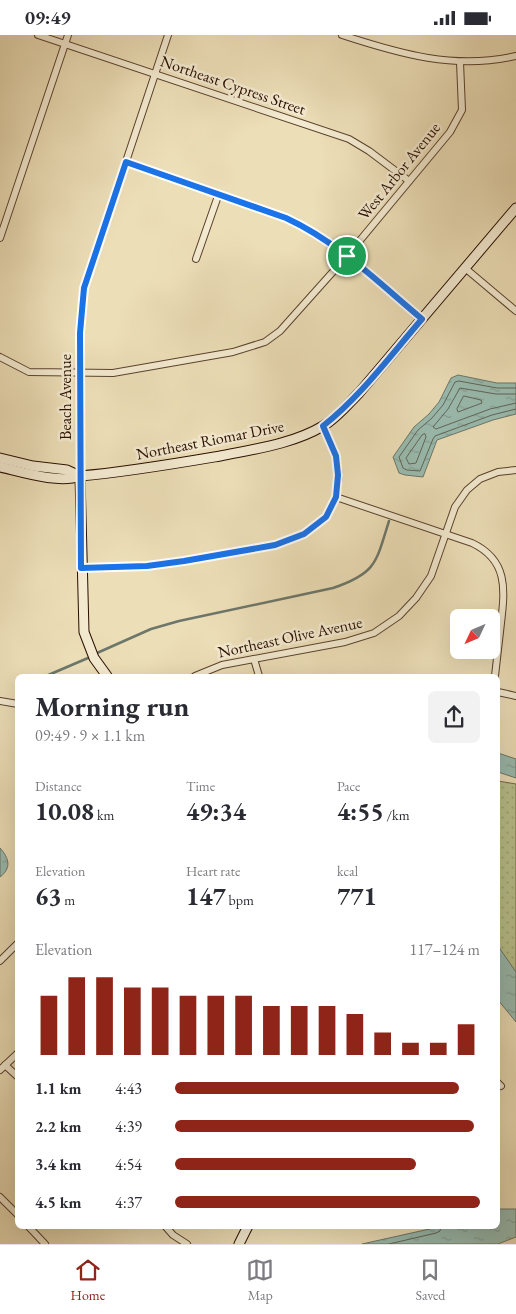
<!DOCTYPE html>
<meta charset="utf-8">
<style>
:root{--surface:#fff;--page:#f2f2f3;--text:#2b2b33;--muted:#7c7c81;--line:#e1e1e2;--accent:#8f2418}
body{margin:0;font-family:"EB Garamond",serif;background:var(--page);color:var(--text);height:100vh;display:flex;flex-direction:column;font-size:19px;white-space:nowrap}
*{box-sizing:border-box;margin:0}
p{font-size:16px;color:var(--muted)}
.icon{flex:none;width:28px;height:28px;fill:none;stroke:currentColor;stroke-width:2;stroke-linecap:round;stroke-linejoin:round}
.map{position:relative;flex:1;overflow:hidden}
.panel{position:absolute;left:15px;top:639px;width:485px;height:555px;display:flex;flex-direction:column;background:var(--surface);border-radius:8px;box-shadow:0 5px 20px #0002}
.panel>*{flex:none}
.needle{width:32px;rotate:226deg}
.buttons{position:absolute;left:450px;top:574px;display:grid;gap:10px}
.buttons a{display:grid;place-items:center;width:50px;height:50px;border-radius:8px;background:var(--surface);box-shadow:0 5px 20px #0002;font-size:25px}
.pin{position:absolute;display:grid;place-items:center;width:42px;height:42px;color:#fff;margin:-21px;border:2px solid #fff;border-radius:50%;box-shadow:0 1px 5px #0007}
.round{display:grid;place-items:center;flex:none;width:52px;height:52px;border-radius:8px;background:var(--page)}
.summary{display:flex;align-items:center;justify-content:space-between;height:85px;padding:0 20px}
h1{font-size:28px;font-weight:700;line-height:38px}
.metrics{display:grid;grid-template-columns:repeat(3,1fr);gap:8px;height:85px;padding:5px 20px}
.metrics div{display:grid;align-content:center}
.metrics b{font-size:25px;font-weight:700}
.metrics small{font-size:14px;font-weight:400}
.metrics p{font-size:14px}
.chart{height:140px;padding:10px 20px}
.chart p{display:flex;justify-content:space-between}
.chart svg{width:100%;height:90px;margin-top:5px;stroke:var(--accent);stroke-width:6}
ul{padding:0 20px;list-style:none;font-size:16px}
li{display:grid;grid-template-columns:80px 60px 1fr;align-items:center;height:38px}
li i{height:12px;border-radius:6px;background:var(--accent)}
.status{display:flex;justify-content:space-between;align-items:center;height:35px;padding:0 25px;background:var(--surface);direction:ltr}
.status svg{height:14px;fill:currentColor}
.menu{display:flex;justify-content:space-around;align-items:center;height:70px;border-top:1px solid var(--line);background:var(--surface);font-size:14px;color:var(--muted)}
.menu a{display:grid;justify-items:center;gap:2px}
.menu .active{color:var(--accent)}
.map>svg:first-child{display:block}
</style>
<div class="status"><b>09:49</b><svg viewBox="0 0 49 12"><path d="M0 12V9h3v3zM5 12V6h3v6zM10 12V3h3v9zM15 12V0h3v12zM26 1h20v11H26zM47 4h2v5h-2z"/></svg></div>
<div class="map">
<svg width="516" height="1209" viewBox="0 0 516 1209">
<defs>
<pattern id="park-dots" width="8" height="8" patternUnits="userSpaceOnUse" patternTransform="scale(1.25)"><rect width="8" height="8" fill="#b9c18d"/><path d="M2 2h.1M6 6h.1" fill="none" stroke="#9fa578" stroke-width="1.8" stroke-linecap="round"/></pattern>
<pattern id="water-ripples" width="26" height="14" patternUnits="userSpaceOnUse" patternTransform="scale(1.25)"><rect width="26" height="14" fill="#99bcb0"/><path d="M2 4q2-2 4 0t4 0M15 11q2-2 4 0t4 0" fill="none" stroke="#84a096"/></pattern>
</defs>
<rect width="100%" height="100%" fill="#ecdeb7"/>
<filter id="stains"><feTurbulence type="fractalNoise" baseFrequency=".004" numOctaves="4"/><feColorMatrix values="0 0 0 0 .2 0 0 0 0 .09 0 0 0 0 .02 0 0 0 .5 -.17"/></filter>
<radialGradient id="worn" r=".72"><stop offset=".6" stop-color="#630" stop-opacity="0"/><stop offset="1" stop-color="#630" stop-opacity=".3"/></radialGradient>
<!-- park -->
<polygon fill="url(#park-dots)" stroke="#716846" points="498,746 516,749 516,965 498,929"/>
<!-- water -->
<g fill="url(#water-ripples)" stroke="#6c766a">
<polygon points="458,340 497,348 516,348 516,379 493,385 437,405 423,442 405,440 399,438 393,422 414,392 429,379 439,367 451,343"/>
<polygon points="498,718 516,724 516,743 498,737"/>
<path d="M0,813C9,823 12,833 0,842Z"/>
<polygon points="498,911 516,937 516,987 498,965"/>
<polygon points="498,1174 516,1174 516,1202 498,1209 362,1209 443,1191 498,1191"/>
</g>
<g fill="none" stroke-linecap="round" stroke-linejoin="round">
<!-- shore -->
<g stroke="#616558" stroke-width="1">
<polyline points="516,353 497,353 459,346 455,347 443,370 432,383 418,395 399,422 403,433 407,435 420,436 433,404 435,401 492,380 516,374"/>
<polyline points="516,359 496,359 460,353 448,374 433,392 436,394 490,374 516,368"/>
<polygon points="464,361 481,365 482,368 458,377 457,374"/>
<polygon points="425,399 426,402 416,428 409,429 406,423 422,400"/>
<polyline points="389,1209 436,1198 440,1196 441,1191"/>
</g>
<!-- stream -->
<g stroke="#6c766a" stroke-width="2.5">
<path d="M97,618L151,594L179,586L333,553C377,538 376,527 389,486"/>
<polyline points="46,641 88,623"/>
</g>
<!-- street casing -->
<g stroke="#5a422e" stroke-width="8">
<g id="street">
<polyline points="38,0 349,104 369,116 409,146"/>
<path d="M342,0C400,19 455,35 516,21"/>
<path d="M126,127L286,183C338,207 379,248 421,284"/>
<polyline points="0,203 68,0"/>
<polyline points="196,224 218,161"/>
<polyline points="465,233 516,276"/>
<polyline points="0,322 29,337 113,338 233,317 265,307 280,296 347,221 450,97 462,75 460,27"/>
<polyline points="80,441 80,298 84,253 168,0"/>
<path d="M336,462L472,508C508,525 505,554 501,588C499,605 497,623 495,641"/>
<polyline points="81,533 147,531 184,526 275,510 304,499 326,482 336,462 339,440 336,421 323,391"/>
<polyline points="254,624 259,641"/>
<polyline points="195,641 222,630 345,607 374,598 399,581 416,563 431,541 455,472 467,455 480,444 498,437 516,435"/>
<polyline points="498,657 516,661"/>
<polyline points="0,666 18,669"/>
<polyline points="0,926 18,908"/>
<polyline points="5,1030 18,1042"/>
<polyline points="0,1035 18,1018"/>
<polyline points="498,1048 501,1051"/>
<polyline points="0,1162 18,1180"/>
<polyline points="28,1191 45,1209"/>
<polyline points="165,1191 173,1200 187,1209"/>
</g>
</g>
<!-- secondary casing -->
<g stroke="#290e00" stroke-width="11">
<g id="secondary">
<polyline points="0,423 33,431 67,435 80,441"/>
<path d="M0,432C22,437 59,449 80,441C127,437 173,429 220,421C254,414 293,409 323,391C337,383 348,369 359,358L516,173"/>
<polyline points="80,441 84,597 94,623 107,641"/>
<polyline points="239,1209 248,1191"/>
</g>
</g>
<!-- street -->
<use href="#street" stroke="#f3ead0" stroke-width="6"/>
<!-- secondary -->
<use href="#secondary" stroke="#f3ead0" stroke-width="9"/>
</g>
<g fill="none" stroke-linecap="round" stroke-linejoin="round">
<!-- route casing -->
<g stroke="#fff" stroke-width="10">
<path id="route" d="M126,127L286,183C338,207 379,248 422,284C390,321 361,361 323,391L336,421L338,440L336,462L326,482L304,499L275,510L184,526L147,531L81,533L80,298L84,253Z"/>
</g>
<!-- route -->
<use href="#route" stroke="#1a73e8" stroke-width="6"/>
</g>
<g text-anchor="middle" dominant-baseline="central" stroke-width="5" stroke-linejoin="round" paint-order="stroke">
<!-- street labels -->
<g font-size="16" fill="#290e00" stroke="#f3ead0">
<text transform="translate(233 50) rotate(19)">Northeast Cypress Street</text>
<text transform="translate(399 136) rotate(-51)">West Arbor Avenue</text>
<text transform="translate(65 362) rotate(-90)">Beach Avenue</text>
<text transform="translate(210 405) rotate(-11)">Northeast Riomar Drive</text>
<text transform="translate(290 602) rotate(-12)">Northeast Olive Avenue</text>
</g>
</g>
<rect width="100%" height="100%" filter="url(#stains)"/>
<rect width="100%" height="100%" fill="url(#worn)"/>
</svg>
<div class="buttons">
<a><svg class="needle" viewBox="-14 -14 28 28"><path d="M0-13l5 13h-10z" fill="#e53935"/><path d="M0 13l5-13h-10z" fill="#7c7c81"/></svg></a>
</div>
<div class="pin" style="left:347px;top:221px;background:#1e9e55"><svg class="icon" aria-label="arrive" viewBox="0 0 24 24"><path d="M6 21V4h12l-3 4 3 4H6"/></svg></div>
<section class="panel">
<div class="summary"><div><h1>Morning run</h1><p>09:49 · 9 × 1.1 km</p></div><a class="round"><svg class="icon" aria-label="share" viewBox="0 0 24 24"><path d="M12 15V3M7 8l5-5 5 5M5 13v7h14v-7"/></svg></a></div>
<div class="metrics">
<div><p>Distance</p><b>10.08<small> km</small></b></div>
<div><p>Time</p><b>49:34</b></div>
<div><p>Pace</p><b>4:55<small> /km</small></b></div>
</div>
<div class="metrics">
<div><p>Elevation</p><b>63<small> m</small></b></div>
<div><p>Heart rate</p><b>147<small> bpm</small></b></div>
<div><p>kcal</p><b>771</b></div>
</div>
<div class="chart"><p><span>Elevation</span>117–124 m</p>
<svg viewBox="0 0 160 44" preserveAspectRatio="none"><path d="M5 44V15M15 44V6M25 44V6M35 44V11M45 44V11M55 44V15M65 44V15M75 44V15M85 44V20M95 44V20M105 44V20M115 44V24M125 44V33M135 44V38M145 44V38M155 44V29"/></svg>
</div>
<ul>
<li><b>1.1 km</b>4:43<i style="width:93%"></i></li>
<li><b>2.2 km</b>4:39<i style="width:98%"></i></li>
<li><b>3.4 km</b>4:54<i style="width:79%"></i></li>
<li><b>4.5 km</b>4:37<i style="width:100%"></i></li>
</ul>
</section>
</div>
<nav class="menu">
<a class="active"><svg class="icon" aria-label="home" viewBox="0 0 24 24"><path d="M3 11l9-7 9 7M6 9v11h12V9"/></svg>Home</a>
<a><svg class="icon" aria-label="map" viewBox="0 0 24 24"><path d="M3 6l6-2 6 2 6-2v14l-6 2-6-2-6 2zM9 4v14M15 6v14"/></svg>Map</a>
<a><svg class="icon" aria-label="saved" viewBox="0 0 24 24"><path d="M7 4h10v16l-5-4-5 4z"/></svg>Saved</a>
</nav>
